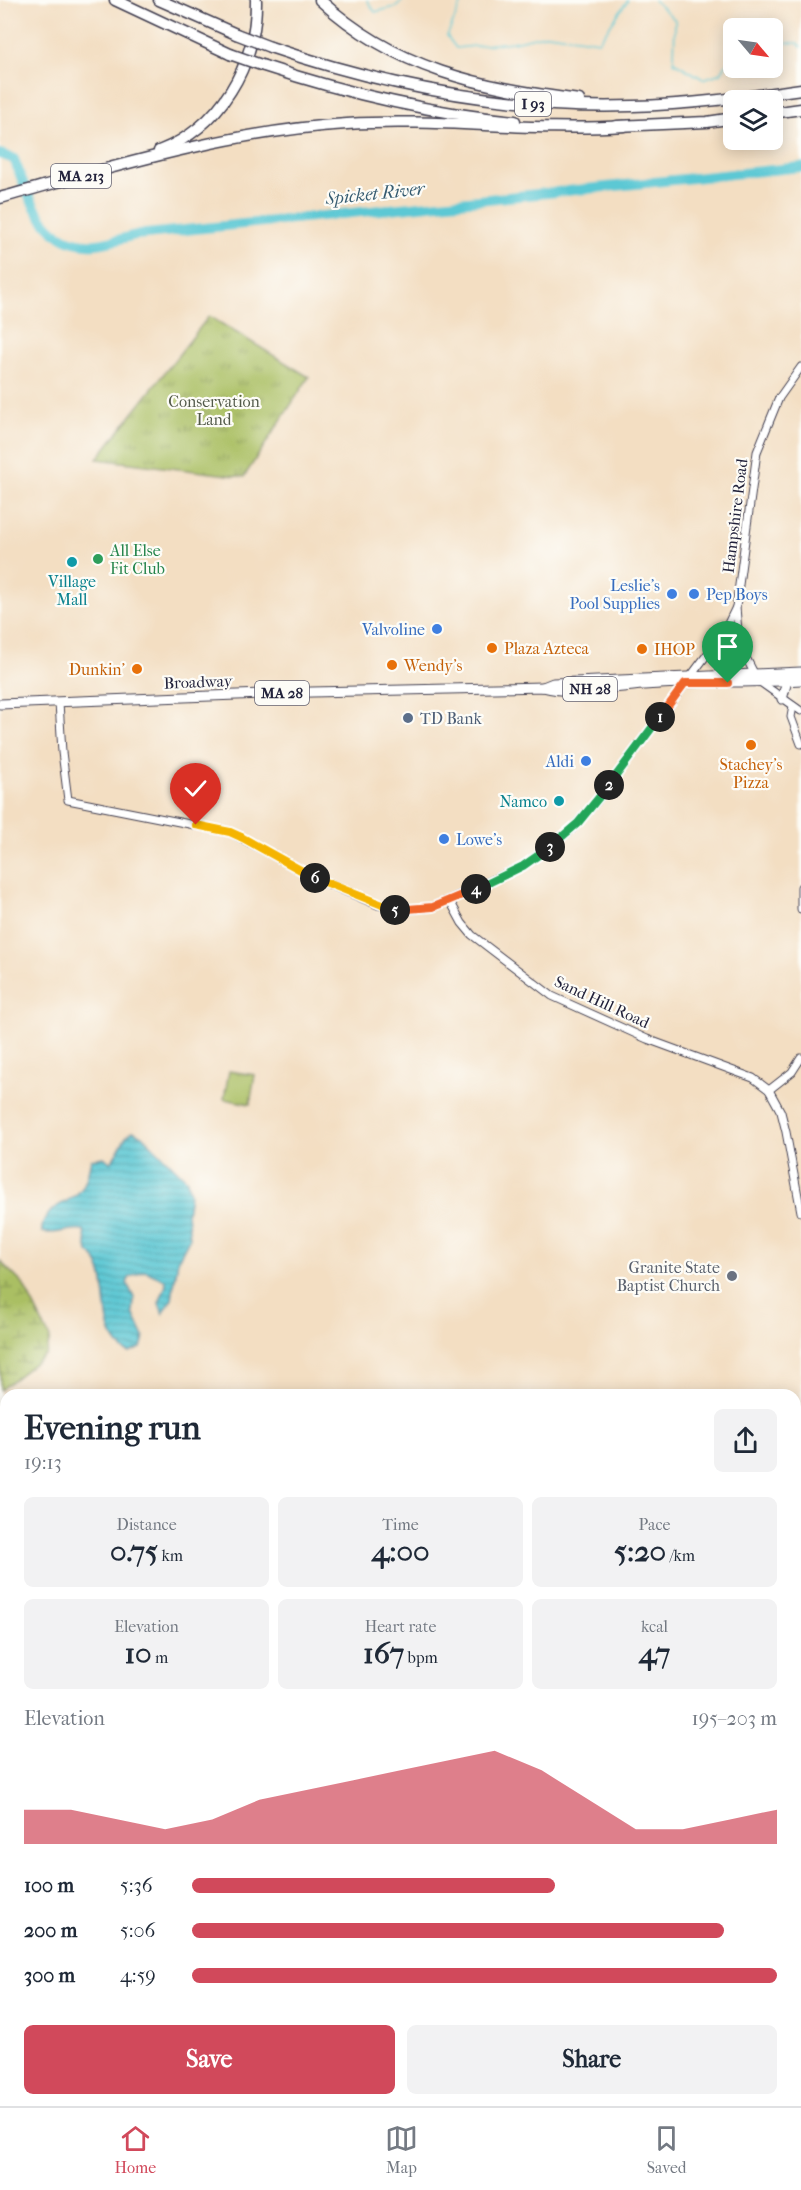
<!DOCTYPE html>
<meta charset="utf-8">
<style>
:root{--surface:#fff;--page:#f2f2f3;--text:#1f2937;--muted:#747a83;--line:#e0e1e3;--accent:#d1495b}
body{margin:0;font-family:"IM FELL French Canon",serif;background:var(--page);color:var(--text);height:100vh;display:flex;flex-direction:column;font-size:22px;white-space:nowrap}
*{box-sizing:border-box;margin:0}
p{font-size:20px;color:var(--muted)}
.icon{flex:none;width:33px;height:33px;fill:none;stroke:currentColor;stroke-width:2;stroke-linecap:round;stroke-linejoin:round}
.map{position:relative;flex:1;overflow:hidden}
.drawer{position:absolute;left:0px;top:1389px;width:801px;height:717px;display:flex;flex-direction:column;background:var(--surface);border-radius:18px 18px 0 0;box-shadow:0 3px 15px #0003}
.drawer>*{flex:none}
.needle{width:39px;rotate:119deg}
.tools{position:absolute;left:723px;top:18px;display:grid;gap:12px}
.tools a{display:grid;place-items:center;width:60px;height:60px;border-radius:9px;background:var(--surface);box-shadow:0 3px 15px #0003;font-size:30px}
.pin{position:absolute;display:grid;place-items:center;width:51px;height:51px;color:#fff;margin:-62px -26px;border-radius:50% 50% 50% 0;rotate:-45deg;box-shadow:0 0 6px #0007}
.pin .icon{rotate:45deg}
.km{position:absolute;width:30px;height:30px;margin:-15px;border-radius:50%;background:#222;color:#fff;font-size:16px;line-height:30px;text-align:center}
.round{display:grid;place-items:center;flex:none;width:63px;height:63px;border-radius:9px;background:var(--page)}
.summary{display:flex;align-items:center;justify-content:space-between;height:102px;padding:0 24px}
h1{font-size:33px;font-weight:700;line-height:45px}
.metrics{display:grid;grid-template-columns:repeat(3,1fr);gap:9px;height:102px;padding:6px 24px}
.metrics div{display:grid;align-content:center;border-radius:9px;background:var(--page);text-align:center}
.metrics b{font-size:30px;font-weight:700}
.metrics small{font-size:16px;font-weight:400}
.metrics p{font-size:16px}
.chart{height:168px;padding:12px 24px}
.chart p{display:flex;justify-content:space-between}
.chart svg{width:100%;height:108px;margin-top:6px;fill:var(--accent);opacity:.7}
.primary-button{display:flex;gap:12px;margin-top:auto;padding:12px 24px}
.primary-button a{flex:1;height:69px;border-radius:9px;background:var(--accent);color:#fff;font-size:24px;font-weight:700;line-height:69px;text-align:center}
.primary-button a+a{background:var(--page);color:var(--text)}
ul{padding:0 24px;list-style:none;font-size:20px}
li{display:grid;grid-template-columns:96px 72px 1fr;align-items:center;height:45px}
li i{height:15px;border-radius:8px;background:var(--accent)}
.tab-bar{display:flex;justify-content:space-around;align-items:center;height:84px;border-top:2px solid var(--line);background:var(--surface);font-size:16px;color:var(--muted)}
.tab-bar a{display:grid;justify-items:center;gap:3px}
.tab-bar .selected{color:var(--accent)}
.map>svg:first-child{display:block}
</style>
<div class="map">
<svg width="801" height="2106" viewBox="0 0 801 2106">
<defs>
<pattern id="wetland-marsh" width="20" height="14" patternUnits="userSpaceOnUse" patternTransform="scale(1.5)"><rect width="20" height="14" fill="#aabf63"/><path d="M1 5h8M5 5V1M11 12h8M15 12V8" fill="none" stroke="#8a9b53"/></pattern>
<pattern id="park-tufts" width="24" height="20" patternUnits="userSpaceOnUse" patternTransform="scale(1.5)"><rect width="24" height="20" fill="#aabf63"/><path d="M3 7l-1-3M5 7V3M7 7l1-3M15 17l-1-3M17 17v-4M19 17l1-3" fill="none" stroke="#8a9b53"/></pattern>
<pattern id="water-rules" width="6" height="5" patternUnits="userSpaceOnUse" patternTransform="scale(1.5)"><rect width="6" height="5" fill="#5cc8d4"/><path d="M0 2.5h6" fill="none" stroke="#4ca2ad"/></pattern>
</defs>
<rect width="100%" height="100%" fill="#fdfcf7"/>
<filter id="ink" filterUnits="userSpaceOnUse"><feTurbulence type="fractalNoise" baseFrequency=".0167" numOctaves="2"/><feDisplacementMap in="SourceGraphic" scale="12" xChannelSelector="R" yChannelSelector="G"/><feConvolveMatrix kernelMatrix="1 2 1 2 8 2 1 2 1" color-interpolation-filters="sRGB"/></filter>
<filter id="wash" filterUnits="userSpaceOnUse"><feTurbulence type="fractalNoise" baseFrequency=".008" numOctaves="4" result="noise"/><feDisplacementMap in="SourceGraphic" scale="24" xChannelSelector="R" yChannelSelector="G"/><feGaussianBlur stdDeviation="1.35" result="paint"/><feColorMatrix in="noise" values="0 0 0 0 0 0 0 0 0 0 0 0 0 0 0 0 0 1.4 0 .05"/><feComposite in="paint" operator="in"/></filter>
<g filter="url(#wash)">
<rect width="100%" height="100%" fill="#f3dec2"/>
<!-- built -->
<rect fill="#f7d0ce" x="257" y="2100" width="174" height="6"/>
<!-- wetland -->
<g fill="url(#wetland-marsh)" stroke="#66704f" stroke-width="1.5">
<polygon points="0,1261 23,1284 50,1338 46,1354 0,1390"/>
<polygon points="6,1684 6,1893 1,1897 0,1685"/>
</g>
<!-- park -->
<g fill="url(#park-tufts)" stroke="#66704f" stroke-width="1.5">
<polygon points="209,316 309,377 244,477 97,459"/>
<polygon points="229,1071 255,1075 250,1104 224,1099"/>
</g>
<!-- water -->
<path fill="url(#water-rules)" stroke="#3f7588" stroke-width="1.5" d="M133,1131L143,1136L187,1180L190,1194L187,1214L190,1237L178,1260L172,1299L163,1314L159,1303L166,1285L165,1280L145,1271L130,1277L127,1283L134,1298L133,1313L144,1337L141,1348L129,1353C92,1336 117,1272 88,1252L84,1230C68,1227 57,1236 42,1232V1225C53,1204 56,1209 73,1197C86,1189 88,1173 91,1159L104,1157L111,1163L126,1137Z"/>
<g fill="none" stroke-linecap="round" stroke-linejoin="round">
<!-- stream -->
<g stroke="#5cc8d4" stroke-width="1.5">
<polyline points="367,0 375,12 395,7 403,0"/>
<polyline points="463,0 447,36 456,48 513,42 548,34 599,41 628,0"/>
<polyline points="654,0 675,20 674,62 703,79 721,73 734,51"/>
<polyline points="772,42 798,43 801,47"/>
</g>
<!-- river -->
<path stroke="#5cc8d4" stroke-width="10" d="M0,154L14,159C29,197 44,248 96,244C109,243 123,238 136,235L801,167"/>
</g>
</g>
<g filter="url(#ink)">
<g fill="none" stroke-linecap="round" stroke-linejoin="round">
<!-- minor casing -->
<g stroke="#413e4f" stroke-width="9">
<g id="minor">
<polyline points="801,367 779,398 757,452 736,607 739,644 754,673 760,682 801,711"/>
<polyline points="718,639 729,637 739,644"/>
<polyline points="59,702 62,752 68,800 230,832 317,879 378,905 403,910 433,907 523,866 571,830 596,802 724,632 736,607"/>
<polyline points="793,706 791,717 801,744"/>
<polyline points="801,887 801,909"/>
<polyline points="450,901 462,923 472,935 552,996 647,1039 753,1078 769,1090 781,1112 786,1132 801,1212"/>
<polyline points="769,1090 792,1072 801,1058"/>
<polyline points="781,2106 801,2098"/>
</g>
</g>
<!-- major casing -->
<g stroke="#413e4f" stroke-width="11">
<g id="major">
<polyline points="543,687 553,683 801,672"/>
<polyline points="782,699 787,681"/>
<path d="M0,704L312,692L543,687C574,696 612,687 644,685C696,681 749,683 801,680"/>
</g>
</g>
<!-- highway casing -->
<g stroke="#413e4f" stroke-width="13">
<g id="highway">
<polyline points="115,0 230,54"/>
<polyline points="159,0 236,34"/>
<path d="M320,0C396,70 480,87 579,100"/>
<path d="M270,47C387,87 509,110 633,106C689,105 745,97 801,89"/>
<path d="M264,66C346,93 428,113 515,121"/>
<polyline points="772,113 801,109"/>
<polyline points="617,126 707,122 734,118"/>
<path d="M159,151C220,127 257,65 256,0"/>
<path d="M0,198C113,167 229,131 347,124C439,118 531,132 624,126"/>
</g>
</g>
<!-- minor -->
<use href="#minor" stroke="#fff" stroke-width="7"/>
<!-- major -->
<use href="#major" stroke="#fff" stroke-width="9"/>
<!-- highway -->
<use href="#highway" stroke="#fff" stroke-width="10"/>
<!-- highway-bridge casing -->
<g stroke="#413e4f" stroke-width="13" stroke-linecap="butt">
<g id="highway-bridge">
<polyline points="236,34 270,47"/>
<polyline points="230,54 264,66"/>
</g>
</g>
<!-- highway-bridge -->
<use href="#highway-bridge" stroke="#fff" stroke-width="10"/>
</g>
</g>
<g fill="none" stroke-linecap="round" stroke-linejoin="round" filter="url(#ink)">
<!-- split-1 casing -->
<g stroke="#fff" stroke-width="12">
<polyline id="split-1" points="660,717 685,683 728,683"/>
</g>
<!-- split-2 casing -->
<g stroke="#fff" stroke-width="12">
<polyline id="split-2" points="609,785 660,717"/>
</g>
<!-- split-3 casing -->
<g stroke="#fff" stroke-width="12">
<polyline id="split-3" points="550,847 578,823 609,785"/>
</g>
<!-- split-4 casing -->
<g stroke="#fff" stroke-width="12">
<polyline id="split-4" points="476,889 523,866 550,847"/>
</g>
<!-- split-5 casing -->
<g stroke="#fff" stroke-width="12">
<polyline id="split-5" points="395,910 433,907 476,889"/>
</g>
<!-- split-6 casing -->
<g stroke="#fff" stroke-width="12">
<polyline id="split-6" points="315,878 395,910"/>
</g>
<!-- split-7 casing -->
<g stroke="#fff" stroke-width="12">
<polyline id="split-7" points="241,837 315,878"/>
</g>
<!-- split-8 casing -->
<g stroke="#fff" stroke-width="12">
<polyline id="split-8" points="196,825 230,832 241,837"/>
</g>
<!-- split-1 -->
<use href="#split-1" stroke="#f0652b" stroke-width="8"/>
<!-- split-2 -->
<use href="#split-2" stroke="#22a559" stroke-width="8"/>
<!-- split-3 -->
<use href="#split-3" stroke="#22a559" stroke-width="8"/>
<!-- split-4 -->
<use href="#split-4" stroke="#22a559" stroke-width="8"/>
<!-- split-5 -->
<use href="#split-5" stroke="#f0652b" stroke-width="8"/>
<!-- split-6 -->
<use href="#split-6" stroke="#f5b400" stroke-width="8"/>
<!-- split-7 -->
<use href="#split-7" stroke="#f5b400" stroke-width="8"/>
<!-- split-8 -->
<use href="#split-8" stroke="#f5b400" stroke-width="8"/>
</g>
<!-- markers -->
<circle fill="#2e9e5b" stroke="#fdfcf7" stroke-width="2" cx="98" cy="559" r="6"/>
<g fill="#0f9aa8" stroke="#fdfcf7" stroke-width="2">
<circle cx="72" cy="562" r="6"/>
<circle cx="559" cy="801" r="6"/>
</g>
<g fill="#3f7fe0" stroke="#fdfcf7" stroke-width="2">
<circle cx="672" cy="594" r="6"/>
<circle cx="694" cy="594" r="6"/>
<circle cx="437" cy="629" r="6"/>
<circle cx="586" cy="761" r="6"/>
<circle cx="444" cy="839" r="6"/>
</g>
<g fill="#e8710a" stroke="#fdfcf7" stroke-width="2">
<circle cx="492" cy="648" r="6"/>
<circle cx="642" cy="649" r="6"/>
<circle cx="392" cy="665" r="6"/>
<circle cx="137" cy="669" r="6"/>
<circle cx="751" cy="745" r="6"/>
</g>
<circle fill="#5c6f8a" stroke="#fdfcf7" stroke-width="2" cx="408" cy="718" r="6"/>
<circle fill="#6b7280" stroke="#fdfcf7" stroke-width="2" cx="732" cy="1276" r="6"/>
<g text-anchor="middle" dominant-baseline="central" stroke-width="4.5" stroke-linejoin="round" paint-order="stroke">
<!-- shield labels -->
<g fill="#fdfcf7" stroke="#646373" stroke-width="1.5">
<rect x="515" y="92" width="36" height="24" rx="4.5"/>
<rect x="51" y="164" width="60" height="24" rx="4.5"/>
<rect x="563" y="677" width="54" height="24" rx="4.5"/>
<rect x="255" y="681" width="54" height="24" rx="4.5"/>
</g>
<g font-size="15" font-weight="bold" fill="#22223b">
<text x="533" y="104">I 93</text>
<text x="81" y="176">MA 213</text>
<text x="590" y="689">NH 28</text>
<text x="282" y="693">MA 28</text>
</g>
<!-- park labels -->
<g font-size="16" fill="#525949" stroke="#fdfcf7">
<text x="214" y="401">Conservation<tspan x="214" dy="18">Land</tspan></text>
</g>
<!-- street labels -->
<g font-size="16" fill="#22223b" stroke="#fdfcf7">
<text transform="translate(735 516) rotate(-83)">Hampshire Road</text>
<text transform="translate(198 682) rotate(-2)">Broadway</text>
<text transform="translate(602 1002) rotate(25)">Sand Hill Road</text>
</g>
<!-- leisure labels -->
<g font-size="16" fill="#27864d" stroke="#fdfcf7" text-anchor="start">
<text x="110" y="550">All Else<tspan x="110" dy="18">Fit Club</tspan></text>
</g>
<!-- culture labels -->
<g font-size="16" fill="#0d838f" stroke="#fdfcf7">
<text x="72" y="581">Village<tspan x="72" dy="18">Mall</tspan></text>
<text x="547" y="801" text-anchor="end">Namco</text>
</g>
<!-- shop labels -->
<g font-size="16" fill="#366cbe" stroke="#fdfcf7" text-anchor="end">
<text x="660" y="585">Leslie's<tspan x="660" dy="18">Pool Supplies</tspan></text>
<text x="706" y="594" text-anchor="start">Pep Boys</text>
<text x="425" y="629">Valvoline</text>
<text x="574" y="761">Aldi</text>
<text x="456" y="839" text-anchor="start">Lowe's</text>
</g>
<!-- food labels -->
<g font-size="16" fill="#c56008" stroke="#fdfcf7" text-anchor="start">
<text x="504" y="648">Plaza Azteca</text>
<text x="654" y="649">IHOP</text>
<text x="404" y="665">Wendy's</text>
<text x="125" y="669" text-anchor="end">Dunkin'</text>
<text x="751" y="764" text-anchor="middle">Stachey's<tspan x="751" dy="18">Pizza</tspan></text>
</g>
<!-- service labels -->
<g font-size="16" fill="#4e5e75" stroke="#fdfcf7" text-anchor="start">
<text x="420" y="718">TD Bank</text>
</g>
<!-- worship labels -->
<g font-size="16" fill="#5b616d" stroke="#fdfcf7" text-anchor="end">
<text x="720" y="1267">Granite State<tspan x="720" dy="18">Baptist Church</tspan></text>
</g>
<!-- water labels -->
<g font-size="18" font-style="italic" fill="#365c71" stroke="#fdfcf7">
<text transform="translate(375 194) rotate(-6)">Spicket River</text>
</g>
</g>
</svg>
<div class="tools">
<a><svg class="needle" viewBox="-14 -14 28 28"><path d="M0-13l5 13h-10z" fill="#e53935"/><path d="M0 13l5-13h-10z" fill="#747a83"/></svg></a>
<a><svg class="icon" aria-label="layers" viewBox="0 0 24 24"><path d="M12 4l9 5-9 5-9-5zM3 14l9 5 9-5"/></svg></a>
</div>
<div class="pin" style="left:728px;top:683px;background:#1e9e55"><svg class="icon" aria-label="arrive" viewBox="0 0 24 24"><path d="M6 21V4h12l-3 4 3 4H6"/></svg></div>
<div class="pin" style="left:196px;top:825px;background:#d93025"><svg class="icon" aria-label="check" viewBox="0 0 24 24"><path d="M5 12l5 5 9-10"/></svg></div>
<b class="km" style="left:660px;top:717px">1</b>
<b class="km" style="left:609px;top:785px">2</b>
<b class="km" style="left:550px;top:847px">3</b>
<b class="km" style="left:476px;top:889px">4</b>
<b class="km" style="left:395px;top:910px">5</b>
<b class="km" style="left:315px;top:878px">6</b>
<section class="drawer">
<div class="summary"><div><h1>Evening run</h1><p>19:13</p></div><a class="round"><svg class="icon" aria-label="share" viewBox="0 0 24 24"><path d="M12 15V3M7 8l5-5 5 5M5 13v7h14v-7"/></svg></a></div>
<div class="metrics">
<div><p>Distance</p><b>0.75<small> km</small></b></div>
<div><p>Time</p><b>4:00</b></div>
<div><p>Pace</p><b>5:20<small> /km</small></b></div>
</div>
<div class="metrics">
<div><p>Elevation</p><b>10<small> m</small></b></div>
<div><p>Heart rate</p><b>167<small> bpm</small></b></div>
<div><p>kcal</p><b>47</b></div>
</div>
<div class="chart"><p><span>Elevation</span>195–203 m</p>
<svg viewBox="0 0 160 44" preserveAspectRatio="none"><path d="M0 44V30L10 30L20 34L30 38L40 34L50 26L60 22L70 18L80 14L90 10L100 6L110 14L120 26L130 38L140 38L150 34L160 30V44z"/></svg>
</div>
<ul>
<li><b>100 m</b>5:36<i style="width:62%"></i></li>
<li><b>200 m</b>5:06<i style="width:91%"></i></li>
<li><b>300 m</b>4:59<i style="width:100%"></i></li>
</ul>
<div class="primary-button"><a>Save</a><a>Share</a></div>
</section>
</div>
<nav class="tab-bar">
<a class="selected"><svg class="icon" aria-label="home" viewBox="0 0 24 24"><path d="M3 11l9-7 9 7M6 9v11h12V9"/></svg>Home</a>
<a><svg class="icon" aria-label="map" viewBox="0 0 24 24"><path d="M3 6l6-2 6 2 6-2v14l-6 2-6-2-6 2zM9 4v14M15 6v14"/></svg>Map</a>
<a><svg class="icon" aria-label="saved" viewBox="0 0 24 24"><path d="M7 4h10v16l-5-4-5 4z"/></svg>Saved</a>
</nav>
